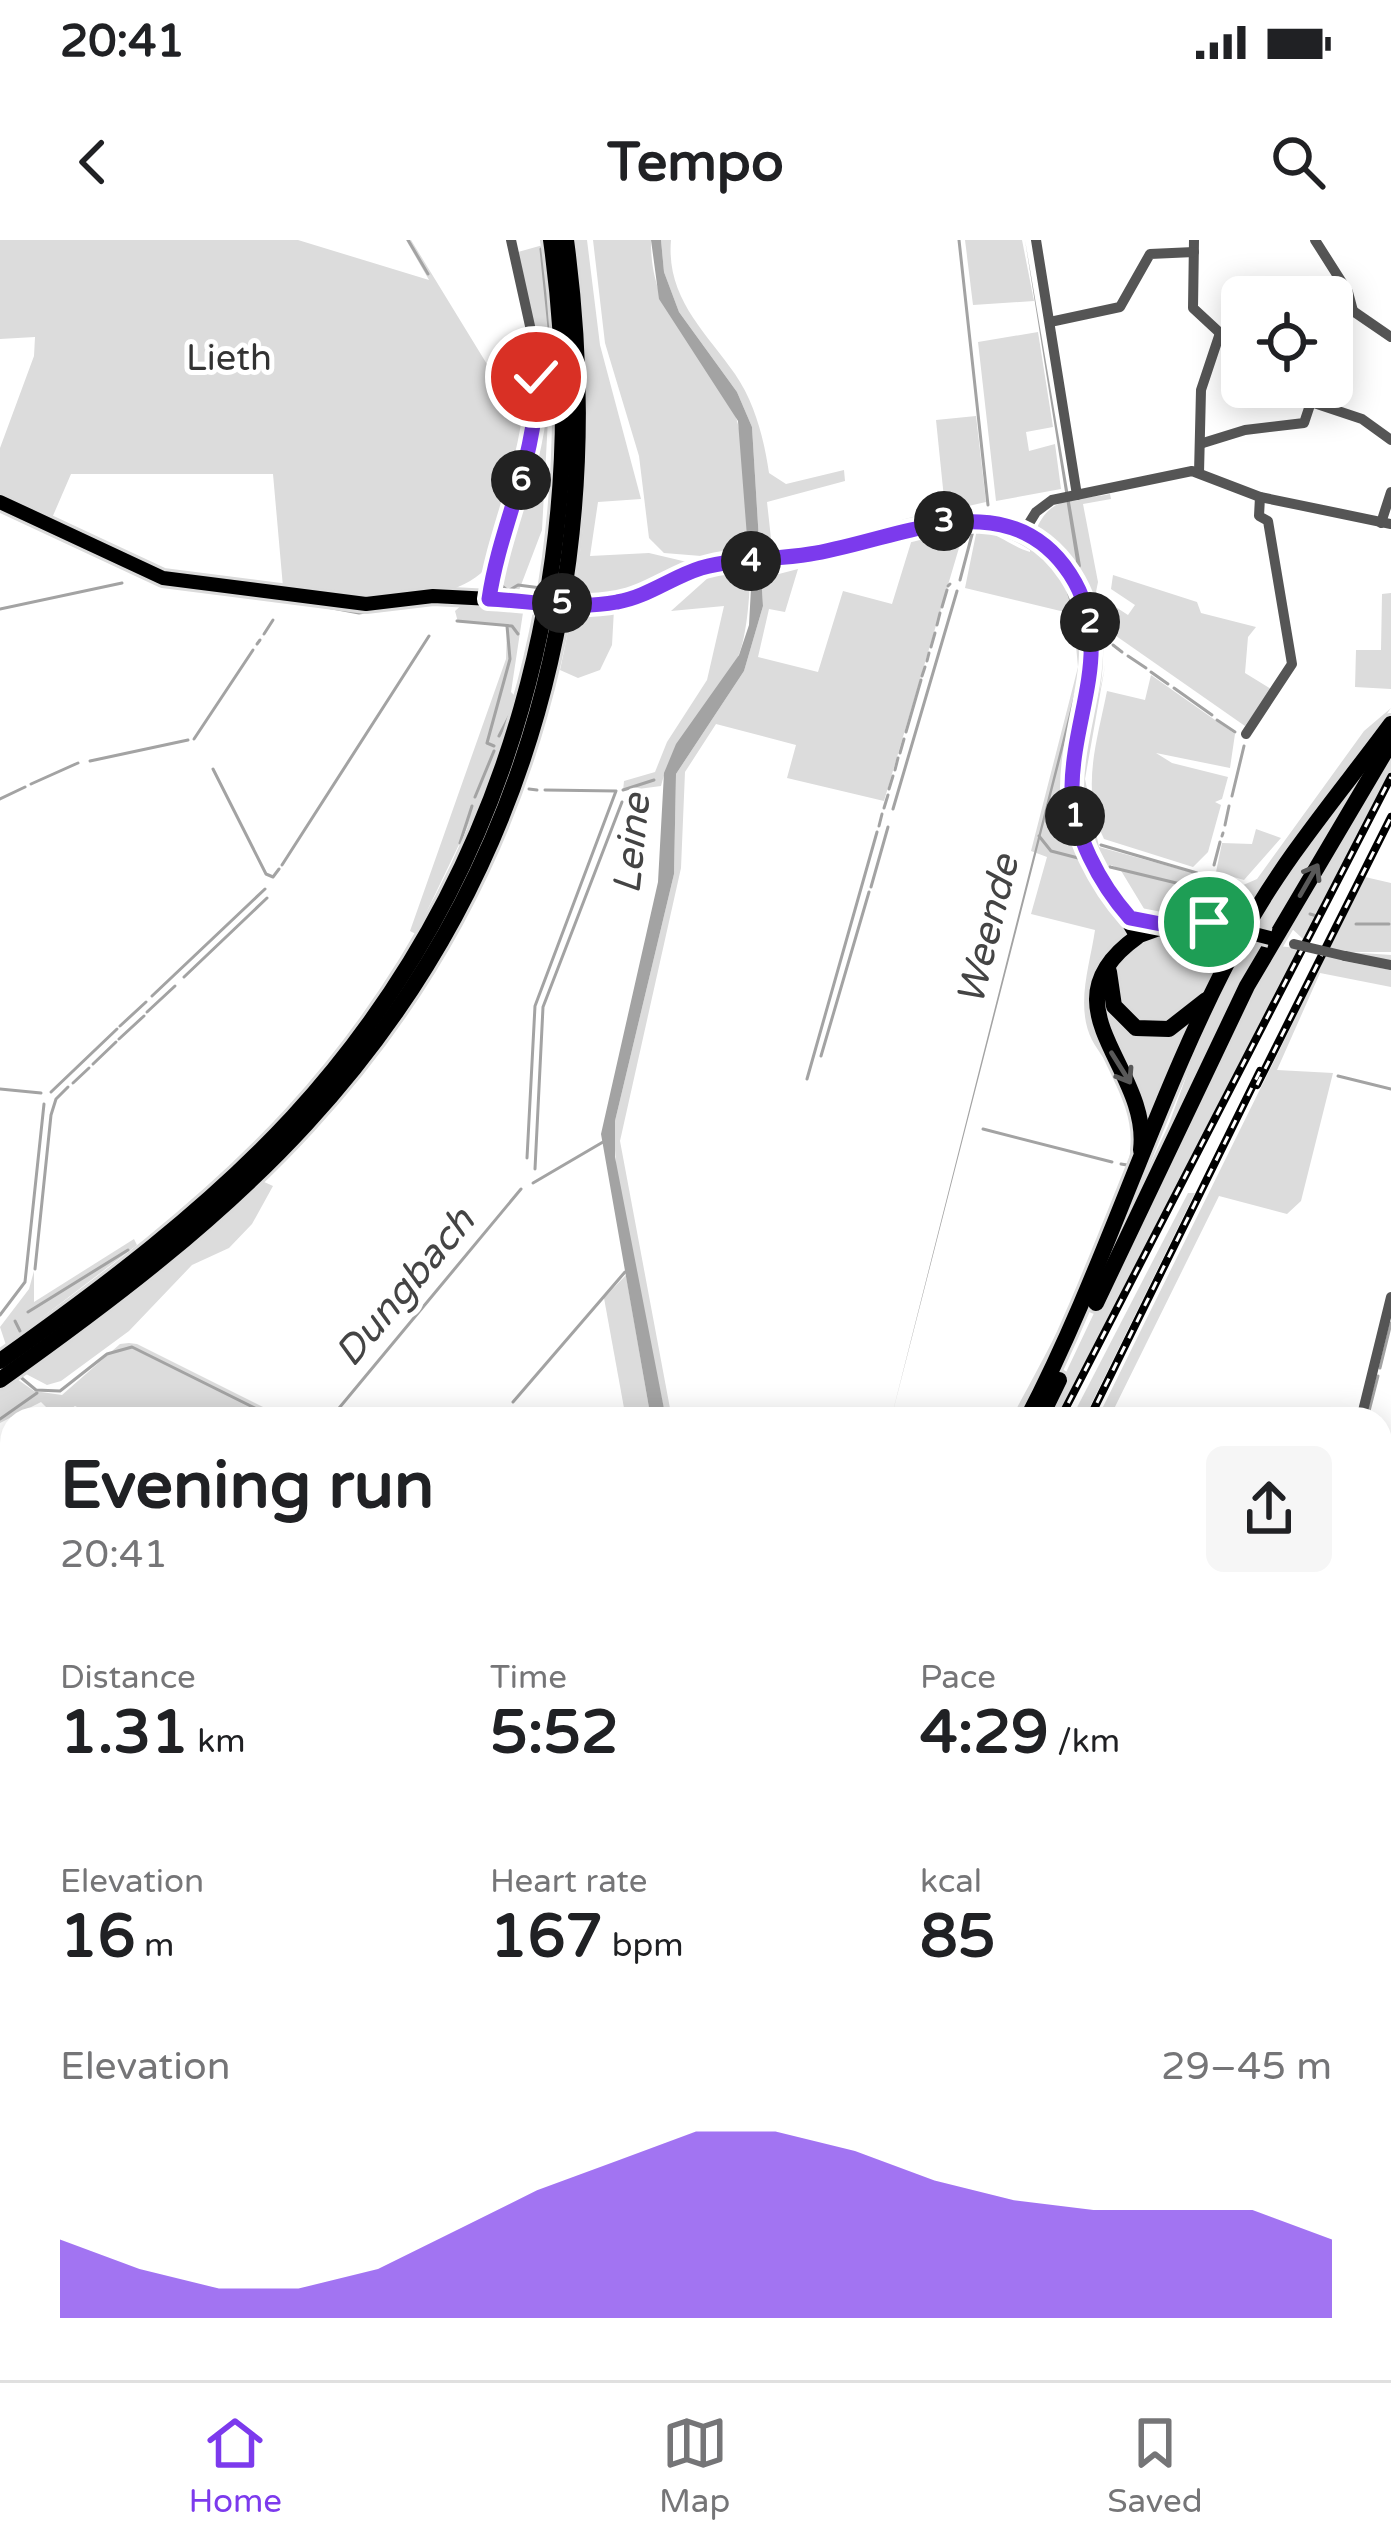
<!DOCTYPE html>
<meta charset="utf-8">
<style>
:root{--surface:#fff;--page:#f6f6f6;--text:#202124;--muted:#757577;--line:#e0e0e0;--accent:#7c3aed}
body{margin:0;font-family:"Varela Round",sans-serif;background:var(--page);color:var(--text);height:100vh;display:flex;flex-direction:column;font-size:45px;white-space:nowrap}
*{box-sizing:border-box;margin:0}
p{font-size:39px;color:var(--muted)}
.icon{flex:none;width:66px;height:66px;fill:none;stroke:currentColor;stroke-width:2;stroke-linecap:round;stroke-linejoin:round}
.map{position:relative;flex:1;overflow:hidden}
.side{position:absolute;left:0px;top:1167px;width:1392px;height:975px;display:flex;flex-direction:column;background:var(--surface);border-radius:36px 36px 0 0;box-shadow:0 6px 30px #0003}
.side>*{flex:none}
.tools{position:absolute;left:1221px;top:36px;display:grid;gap:24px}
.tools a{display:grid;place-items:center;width:132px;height:132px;border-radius:18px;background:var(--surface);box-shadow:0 6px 30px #0003;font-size:60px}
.pin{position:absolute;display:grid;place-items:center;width:102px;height:102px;color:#fff;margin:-51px;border:6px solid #fff;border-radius:50%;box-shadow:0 3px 12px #0007}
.km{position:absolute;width:60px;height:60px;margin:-30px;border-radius:50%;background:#222;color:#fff;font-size:33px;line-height:60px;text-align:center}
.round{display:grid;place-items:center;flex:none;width:126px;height:126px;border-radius:18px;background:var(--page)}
.head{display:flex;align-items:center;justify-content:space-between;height:204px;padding:0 60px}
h1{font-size:66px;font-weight:800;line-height:90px}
.stats{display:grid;grid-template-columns:repeat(3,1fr);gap:18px;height:204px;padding:12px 60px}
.stats div{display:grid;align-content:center}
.stats b{font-size:60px;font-weight:800}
.stats small{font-size:33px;font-weight:400}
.stats p{font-size:33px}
.chart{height:336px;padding:24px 60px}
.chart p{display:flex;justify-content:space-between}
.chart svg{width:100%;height:216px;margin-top:12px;fill:var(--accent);opacity:.7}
.status{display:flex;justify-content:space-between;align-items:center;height:84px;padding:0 60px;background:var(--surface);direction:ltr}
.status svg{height:33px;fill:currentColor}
header{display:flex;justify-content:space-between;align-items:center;height:156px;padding:0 60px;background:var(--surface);font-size:54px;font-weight:800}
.tabs{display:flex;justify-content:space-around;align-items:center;height:168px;border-top:3px solid var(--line);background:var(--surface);font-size:33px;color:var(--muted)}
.tabs a{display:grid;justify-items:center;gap:6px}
.tabs .current{color:var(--accent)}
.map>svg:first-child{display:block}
</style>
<div class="status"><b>20:41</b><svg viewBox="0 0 49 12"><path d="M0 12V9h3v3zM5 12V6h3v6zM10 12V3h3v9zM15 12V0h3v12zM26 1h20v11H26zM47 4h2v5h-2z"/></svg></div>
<header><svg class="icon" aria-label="back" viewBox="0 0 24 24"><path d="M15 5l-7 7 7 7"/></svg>Tempo<svg class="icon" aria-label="search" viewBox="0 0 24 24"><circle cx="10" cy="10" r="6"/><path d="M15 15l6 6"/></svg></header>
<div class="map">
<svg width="1391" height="2140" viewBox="0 0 1391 2140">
<rect width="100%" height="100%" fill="#fff"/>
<!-- green -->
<g fill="#dcdcdc">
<path d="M0,0H298L429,40L406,0H411L504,152L532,173C524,207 509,300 489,325C448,375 338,356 283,347L273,234H71L52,278L0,255V208L34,116L35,97L0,99Z"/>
<path d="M576,0H587L600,105L641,259L598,262L590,316L649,313L687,322L627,351L590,358L592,369H614L612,405L600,430L578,438L560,430C592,286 596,146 576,0Z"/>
<path d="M593,0H651C650,82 704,103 733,169C752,213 759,379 736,421C712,464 673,497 661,546L623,551L624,541L655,532L667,502L707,440L724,366L671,371L709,337L728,332L726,318L664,313L649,298L639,216L605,103Z"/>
<path d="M661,0H671C666,58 705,91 735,134C755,163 764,199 769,233L786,244L844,230L845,241L767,262L775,335L798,329L785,372L769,369L758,417L818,432L843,351L892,364L913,296L964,291L884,561L787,538L796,505L716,484L685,532L681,628L620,901L672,1179H666C648,1090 611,970 615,881L674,634L676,534L744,431L763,366L752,187L737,152L679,72L664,32Z"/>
<polygon points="965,0 1022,0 1034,61 973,65"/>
<polygon points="543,5 555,141 550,142 542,290 518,353 505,351 497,337 540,166 536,93 518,12"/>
<polygon points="1038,92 1053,187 1026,192 1029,211 1055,204 1061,249 996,261 978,102"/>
<polygon points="976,176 986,262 951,270 945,268 936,180"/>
<path d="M1110,254L1111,259L1083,264L1098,342L1094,362L1072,321L1037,288C1051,255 1076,261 1110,254Z"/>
<path d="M977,289C998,293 1012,307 1030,312V303C1139,380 1058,463 1069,560C1074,608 1105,645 1125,687C1121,713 1092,727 1092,761C1091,811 1140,840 1140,889C1139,960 1055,1112 1021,1179H1011C1046,1113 1143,942 1133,872C1128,844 1105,824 1092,800C1075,766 1090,725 1095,690L1031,674L1047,617L1031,611L1078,427L1073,374L965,348Z"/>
<polygon points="1113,335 1197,362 1201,373 1256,387 1248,397 1245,433 1271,449 1245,486 1109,391 1108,362 1128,375 1135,365 1111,349"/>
<polygon points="1391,353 1391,449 1355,447 1356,410 1381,410 1382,354"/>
<polygon points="465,362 524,366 511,452 517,458 489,542 416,694 410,691 506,419 507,386 458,382 455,371"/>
<path d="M1107,415L1085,539L1099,607L1241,646L1257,639L1364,491L1391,468L1248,669L1200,759L1185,776L1149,787L1121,770C1119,759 1114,742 1116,732C1126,691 1186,688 1217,689L1223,678L1146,672L1120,629L1111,625L1109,630C1058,537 1091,510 1107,415Z"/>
<path d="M1151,435L1235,494L1230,528L1156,513L1172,523L1228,537L1222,559L1215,562L1221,565L1208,612L1193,627L1104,599C1080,550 1097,502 1107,451L1145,460Z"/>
<polygon points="1381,507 1274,688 1260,701 1263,707 1145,950 1202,793 1267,663"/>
<polygon points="1391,507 1391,531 1057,1179 1044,1179 1212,823 1277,706 1298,708 1303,699 1288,685"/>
<polygon points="1256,589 1281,598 1244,640 1216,632 1222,603 1252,604"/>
<polygon points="1365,637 1391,643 1391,712 1347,712 1391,715 1391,721 1343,721 1391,730 1391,747 1320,733 1277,830 1333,833 1301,961 1287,974 1219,956 1109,1179 1097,1179"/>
<polygon points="1105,749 1131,789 1197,774 1145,906 1141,854 1102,782"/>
<polygon points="262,941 273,946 252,984 229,1008 192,1025 129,1091 61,1141 47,1145 26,1134 193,1003"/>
<polygon points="1188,953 1195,953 1084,1179 1071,1179"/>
<polygon points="134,999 137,1005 6,1105 0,1087 29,1049 34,1031 34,1062"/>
<polygon points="626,1035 651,1179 626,1179 604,1058"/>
<polygon points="129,1103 137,1104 287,1179 102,1179 75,1166 57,1178 41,1162 0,1183 0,1150 17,1139 34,1151 62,1155 120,1104"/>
<polygon points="1391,1351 1391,1679 1380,1674 1380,1407"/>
<polygon points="12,1694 12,1837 0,1862 0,1715"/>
<polygon points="766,2130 945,2130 943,2140 764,2140"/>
<polygon points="952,2130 1229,2130 1229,2140 950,2140"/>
</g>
<!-- water -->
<g fill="#a3a3a3">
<polygon points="651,0 661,0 664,32 679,72 737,152 752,187 763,366 744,431 676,534 674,634 615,881 615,917 666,1179 651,1179 601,894 658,642 664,533 676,504 739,415 749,385 751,348 738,181 659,59"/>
<polygon points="1025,0 1081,326 1068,348 1080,379 1084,427 891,1179 1081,427 1080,396 1064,343 1076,321"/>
</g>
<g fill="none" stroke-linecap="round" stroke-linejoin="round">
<!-- stream -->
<g stroke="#a3a3a3" stroke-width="3">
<polyline points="408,0 428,34"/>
<polyline points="959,0 988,265"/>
<polyline points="541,9 552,117"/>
<polyline points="512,154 531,161"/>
<polyline points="491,314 504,276"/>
<polyline points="960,340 974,287"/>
<polyline points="247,342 285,347"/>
<polyline points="166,346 182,347"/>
<polyline points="502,346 508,351 518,345 541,348"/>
<polyline points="948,346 950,344"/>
<polyline points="311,364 359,373 390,368"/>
<polyline points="942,367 947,350"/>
<polyline points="0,369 122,343"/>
<polyline points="457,381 512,386 518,394"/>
<polyline points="937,385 940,373"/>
<polyline points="264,394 273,380"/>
<polyline points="257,404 260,400"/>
<polyline points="1113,405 1122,412"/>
<polyline points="931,407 935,393"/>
<polyline points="1128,416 1146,428"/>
<polyline points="927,421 929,413"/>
<polyline points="1151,432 1168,444"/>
<polyline points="922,436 925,427"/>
<polyline points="1174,448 1212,475"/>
<polyline points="1217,480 1235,492"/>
<polyline points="906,492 921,440"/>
<polyline points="499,496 512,471"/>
<polyline points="194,499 253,410"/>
<polyline points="494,506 487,503 510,419 507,386"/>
<polyline points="900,513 904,499"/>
<polyline points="90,521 188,500"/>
<polyline points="213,529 266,634 273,637 279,629"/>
<polyline points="895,530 898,518"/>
<polyline points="31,544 78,523"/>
<polyline points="529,549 537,550"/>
<polyline points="889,549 893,536"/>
<polyline points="623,550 654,540"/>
<polyline points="1232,556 1244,506"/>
<polyline points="475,557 494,511"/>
<polyline points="0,559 25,547"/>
<polyline points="884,568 888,555"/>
<polyline points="893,569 957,351"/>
<polyline points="1225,585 1229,566"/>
<polyline points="879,586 882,574"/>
<polyline points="1039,596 1051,611 1082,619"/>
<polyline points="1222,596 1223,593"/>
<polyline points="460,603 472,566"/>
<polyline points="1101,605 1197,633"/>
<polyline points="282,625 429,396"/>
<polyline points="1214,625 1220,602"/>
<polyline points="1110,627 1251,661"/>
<polyline points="871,647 888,587"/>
<polyline points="1310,674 1317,676"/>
<polyline points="1356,684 1389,684"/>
<polyline points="184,737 267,658"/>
<polyline points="152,756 265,649"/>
<polyline points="147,772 175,746"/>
<polyline points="120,786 146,762"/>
<polyline points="119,799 144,776"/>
<polyline points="821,816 869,652"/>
<polyline points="93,824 116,802"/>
<polyline points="1338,836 1391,849"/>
<polyline points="807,839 877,592"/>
<polyline points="73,843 89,828"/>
<polyline points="0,849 41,853"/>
<polyline points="51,852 117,789"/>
<polyline points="983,889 1112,922"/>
<polyline points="527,918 535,766 616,551 545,550"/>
<polyline points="1121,924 1127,925"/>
<polyline points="535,929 543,767 622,562"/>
<polyline points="533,943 603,902"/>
<polyline points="35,1029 51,875 56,859 68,847"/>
<polyline points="28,1072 128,1010"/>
<polyline points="0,1075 25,1042 44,864"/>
<polyline points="15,1081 20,1091"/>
<polyline points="1380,1128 1391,1083"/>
<polyline points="18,1135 36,1150 60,1151 107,1114 132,1107 277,1179"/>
<polyline points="513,1162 625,1032"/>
<polyline points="0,1179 37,1153"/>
<polyline points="330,1179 521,949"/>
<polyline points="1367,1179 1378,1136"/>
<polyline points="0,1216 12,1208"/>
<polyline points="6,1436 12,1431"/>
<polyline points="1380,1531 1391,1541"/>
<polyline points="0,1660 12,1665"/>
<polyline points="537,2140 541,2130"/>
<polyline points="941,2140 943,2130"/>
<polyline points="1242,2140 1242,2130"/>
</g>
<!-- major casing -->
<g stroke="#dbdbdb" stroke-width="20">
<g id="major">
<polyline points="0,262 163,338 366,364 433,356 511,360"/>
<path d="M588,364C631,364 661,340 700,329C741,316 786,319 827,311C869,303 909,284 952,280C1026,274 1089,330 1093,404C1095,447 1080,488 1074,530C1065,591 1108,647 1137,697L1179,682L1219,685"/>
</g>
</g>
<!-- highway casing -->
<g stroke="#dbdbdb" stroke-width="22">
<g id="highway">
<path d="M1137,697C1040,766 1151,827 1141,910"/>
<polyline points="1109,732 1114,766 1136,788 1169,789 1206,760"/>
<polyline points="1096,1063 1247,746 1391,502"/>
<path d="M0,1121C103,1048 207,970 293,877C513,637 596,319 551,0"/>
<path d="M0,1140C108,1063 216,982 306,884C532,639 610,326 566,0"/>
<path d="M1027,1179C1109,1022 1157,849 1243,693C1284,618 1340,553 1391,484"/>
<polyline points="1040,1179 1059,1140"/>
<polyline points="504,2140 509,2130"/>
<polyline points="518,2140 523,2130"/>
</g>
</g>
<!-- minor -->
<g stroke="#555" stroke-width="10">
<polyline points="1036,0 1077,255"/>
<polyline points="1194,0 1193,68 1220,93 1242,102"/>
<polyline points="1315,0 1348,52 1353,71"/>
<polyline points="1332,74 1353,71 1391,97"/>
<polyline points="1050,82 1120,67 1150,14 1194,12"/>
<polyline points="1299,147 1311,162"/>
<polyline points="1203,203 1245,190 1304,183 1311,162 1362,179 1391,200"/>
<polyline points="1199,233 1201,150 1220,93"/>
<polyline points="1381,283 1391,252"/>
<polyline points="1023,293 1036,272 1052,260 1192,231 1260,257 1391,284"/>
<polyline points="489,359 536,170 532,95 511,0"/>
<polyline points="1246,494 1292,424 1268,281 1259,276 1260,257"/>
<polyline points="1345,716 1391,725"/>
<polyline points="1361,1179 1391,1057"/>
<polyline points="1380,1701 1391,1706"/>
<polyline points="1380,1758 1391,1763"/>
<polyline points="1380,1791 1391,1788"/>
<polyline points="1380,1843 1391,1847"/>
<polyline points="1380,1914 1391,1903"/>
<polyline points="1380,2021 1391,2025"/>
<polyline points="1380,2059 1391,2071"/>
<polyline points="1311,2130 1312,2140"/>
<polyline points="1350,2130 1352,2140"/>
<polyline points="1235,2140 1236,2130"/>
<polyline points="1385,2140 1391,2115"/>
</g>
<!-- major -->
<use href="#major" stroke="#000" stroke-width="14"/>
<!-- highway -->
<use href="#highway" stroke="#000" stroke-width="16"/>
<!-- rail casing -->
<g stroke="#000" stroke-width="8">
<g id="rail">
<polyline points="1257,845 1391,577"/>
<polyline points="1060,1179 1391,537"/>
<polyline points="1089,1179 1260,831"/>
<polyline points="0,1473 12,1479"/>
<polyline points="565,2140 569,2130"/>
<polyline points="627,2140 632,2130"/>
</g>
</g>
<!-- rail -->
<use href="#rail" stroke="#fff" stroke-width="3" stroke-dasharray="9" stroke-linecap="butt"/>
<!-- major-bridge casing -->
<g stroke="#dbdbdb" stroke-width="20" stroke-linecap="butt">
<g id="major-bridge">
<polyline points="511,360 588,364"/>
<polyline points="1219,685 1270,698"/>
</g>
</g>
<!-- minor-bridge -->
<polyline stroke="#555" stroke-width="10" points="1294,704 1345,716"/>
<!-- major-bridge -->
<use href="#major-bridge" stroke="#000" stroke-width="14"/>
</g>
<!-- one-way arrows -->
<defs><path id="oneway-shaft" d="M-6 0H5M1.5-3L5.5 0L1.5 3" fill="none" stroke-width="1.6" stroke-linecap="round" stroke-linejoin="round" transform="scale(3)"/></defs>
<g stroke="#595959">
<use href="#oneway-shaft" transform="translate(1309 640) rotate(-60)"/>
<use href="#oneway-shaft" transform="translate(1121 828) rotate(58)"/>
</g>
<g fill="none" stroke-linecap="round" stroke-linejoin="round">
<!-- route casing -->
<g stroke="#fff" stroke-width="24">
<path id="route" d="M536,137C539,215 500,283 489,359C531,361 576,370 617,362C647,357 672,337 701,328C736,318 774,320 810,314C896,301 1007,238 1070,334C1116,405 1073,472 1072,547C1072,593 1100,644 1130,678L1166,685L1209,682"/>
</g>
<!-- route -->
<use href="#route" stroke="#7c3aed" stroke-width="15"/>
</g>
<g text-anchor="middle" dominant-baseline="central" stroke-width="10" stroke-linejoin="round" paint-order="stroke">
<!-- park labels -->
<g font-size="36" fill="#333" stroke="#fff">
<text x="229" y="118">Lieth</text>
</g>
<!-- water labels -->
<g font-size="39" font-style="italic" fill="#444" stroke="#fff">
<text transform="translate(632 604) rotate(-84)">Leine</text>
<text transform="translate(988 690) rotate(-76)">Weende</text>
<text transform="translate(405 1047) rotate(-50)">Dungbach</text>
</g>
</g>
</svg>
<div class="tools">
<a><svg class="icon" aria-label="locate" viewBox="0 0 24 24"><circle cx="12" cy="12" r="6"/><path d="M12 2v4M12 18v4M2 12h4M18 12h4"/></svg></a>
</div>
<div class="pin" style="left:1209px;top:682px;background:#1e9e55"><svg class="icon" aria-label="arrive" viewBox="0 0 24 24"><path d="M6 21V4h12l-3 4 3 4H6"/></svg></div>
<div class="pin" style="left:536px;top:137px;background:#d93025"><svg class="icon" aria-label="check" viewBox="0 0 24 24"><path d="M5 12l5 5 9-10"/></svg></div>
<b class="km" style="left:1075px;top:576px">1</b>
<b class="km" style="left:1090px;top:382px">2</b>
<b class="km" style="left:944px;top:281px">3</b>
<b class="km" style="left:751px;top:321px">4</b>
<b class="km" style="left:562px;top:363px">5</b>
<b class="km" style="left:521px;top:240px">6</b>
<section class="side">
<div class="head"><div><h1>Evening run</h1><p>20:41</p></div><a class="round"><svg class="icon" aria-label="share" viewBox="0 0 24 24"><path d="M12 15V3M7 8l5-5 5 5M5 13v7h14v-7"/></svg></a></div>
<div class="stats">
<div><p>Distance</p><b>1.31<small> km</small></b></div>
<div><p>Time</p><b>5:52</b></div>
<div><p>Pace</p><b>4:29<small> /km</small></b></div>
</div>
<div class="stats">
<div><p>Elevation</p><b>16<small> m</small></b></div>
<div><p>Heart rate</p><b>167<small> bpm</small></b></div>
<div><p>kcal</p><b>85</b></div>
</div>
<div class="chart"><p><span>Elevation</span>29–45 m</p>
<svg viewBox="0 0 160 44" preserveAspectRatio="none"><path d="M0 44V28L10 34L20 38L30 38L40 34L50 26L60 18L70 12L80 6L90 6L100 10L110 16L120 20L130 22L140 22L150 22L160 28V44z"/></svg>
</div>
</section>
</div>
<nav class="tabs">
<a class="current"><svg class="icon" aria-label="home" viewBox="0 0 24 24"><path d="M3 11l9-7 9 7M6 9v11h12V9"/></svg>Home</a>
<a><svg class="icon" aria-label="map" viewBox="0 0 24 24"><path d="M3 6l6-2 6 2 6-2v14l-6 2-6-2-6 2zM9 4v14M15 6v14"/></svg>Map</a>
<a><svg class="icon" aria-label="saved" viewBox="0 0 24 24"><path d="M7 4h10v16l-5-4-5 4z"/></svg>Saved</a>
</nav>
